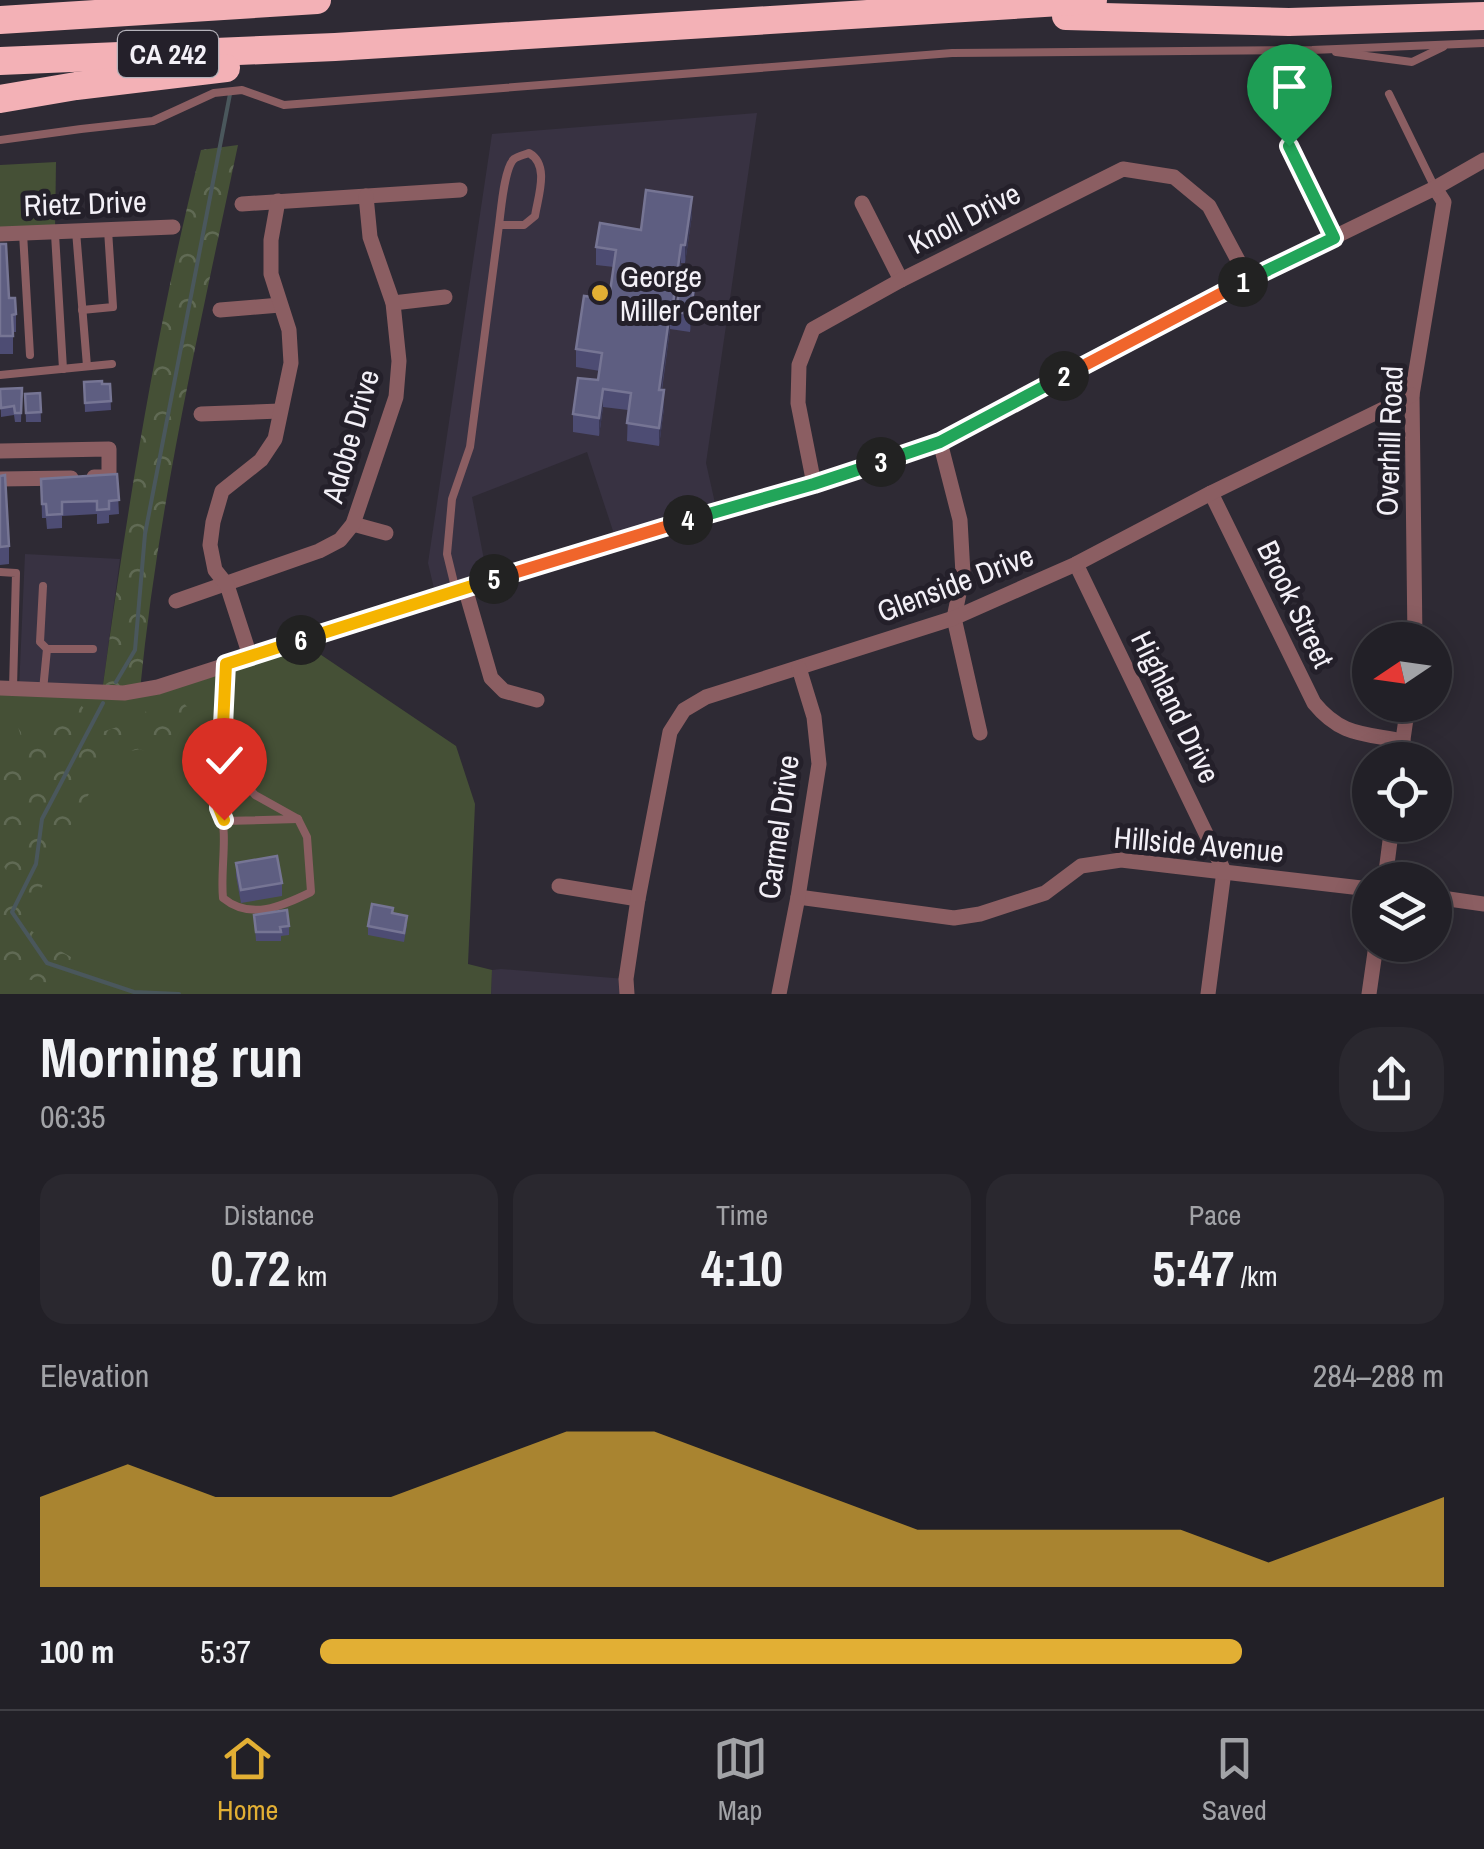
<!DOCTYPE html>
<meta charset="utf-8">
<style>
:root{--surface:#222027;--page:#2a282f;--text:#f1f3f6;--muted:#a2a3a7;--line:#3f3e44;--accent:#e2af34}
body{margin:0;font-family:"Archivo Narrow",sans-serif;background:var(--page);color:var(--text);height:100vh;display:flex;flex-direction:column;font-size:38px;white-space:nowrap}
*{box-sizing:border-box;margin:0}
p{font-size:32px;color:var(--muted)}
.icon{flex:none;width:55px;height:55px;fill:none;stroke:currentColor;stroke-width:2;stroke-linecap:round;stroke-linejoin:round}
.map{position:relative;height:994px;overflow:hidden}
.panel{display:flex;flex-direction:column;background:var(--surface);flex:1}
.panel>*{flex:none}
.needle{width:65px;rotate:257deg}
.buttons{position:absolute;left:1352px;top:622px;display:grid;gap:20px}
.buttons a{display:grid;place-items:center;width:100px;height:100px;border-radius:50%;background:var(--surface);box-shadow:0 5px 25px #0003,0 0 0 2px var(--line);font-size:50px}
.pin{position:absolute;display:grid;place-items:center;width:85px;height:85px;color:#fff;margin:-102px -42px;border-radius:50% 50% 50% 0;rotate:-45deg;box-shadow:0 0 10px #0007}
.pin .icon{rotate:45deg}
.km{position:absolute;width:50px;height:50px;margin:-25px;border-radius:50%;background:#222;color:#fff;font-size:28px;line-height:50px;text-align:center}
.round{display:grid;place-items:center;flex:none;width:105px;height:105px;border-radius:40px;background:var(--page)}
.summary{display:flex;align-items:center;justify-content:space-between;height:170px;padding:0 40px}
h1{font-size:55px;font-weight:700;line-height:75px}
.metrics{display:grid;grid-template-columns:repeat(3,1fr);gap:15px;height:170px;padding:10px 40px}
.metrics div{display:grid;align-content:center;border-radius:25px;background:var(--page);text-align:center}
.metrics b{font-size:50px;font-weight:700}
.metrics small{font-size:28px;font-weight:400}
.metrics p{font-size:28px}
.chart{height:280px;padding:20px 40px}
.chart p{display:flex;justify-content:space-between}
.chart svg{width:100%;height:180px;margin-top:10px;fill:var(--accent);opacity:.7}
ul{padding:0 40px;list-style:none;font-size:32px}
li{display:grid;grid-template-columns:160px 120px 1fr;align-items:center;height:75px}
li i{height:25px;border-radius:12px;background:var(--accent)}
.menu{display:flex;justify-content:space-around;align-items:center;height:140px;border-top:2px solid var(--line);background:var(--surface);font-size:28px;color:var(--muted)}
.menu a{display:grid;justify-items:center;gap:5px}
.menu .on{color:var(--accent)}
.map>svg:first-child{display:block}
</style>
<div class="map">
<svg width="1484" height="994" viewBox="0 0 1484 994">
<defs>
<pattern id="forest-crowns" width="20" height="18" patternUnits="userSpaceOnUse" patternTransform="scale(2.5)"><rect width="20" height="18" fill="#455036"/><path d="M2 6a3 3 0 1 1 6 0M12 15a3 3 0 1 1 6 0" fill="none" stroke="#606a54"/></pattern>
</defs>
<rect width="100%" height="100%" fill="#2e2a34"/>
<!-- built -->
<g fill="#383242">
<polygon points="757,113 706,463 717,512 617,543 587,452 472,497 488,581 436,597 428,563 492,134"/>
<polygon points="25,554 120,559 102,692 19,689"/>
<polygon points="501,969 626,979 627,994 491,994 492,970"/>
</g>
<!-- green -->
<g fill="#455036">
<polygon points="56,162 55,232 0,234 0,165"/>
<polygon points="299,640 456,746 475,804 468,964 492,970 491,994 0,994 0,688 124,693"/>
</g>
<!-- forest -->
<g fill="url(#forest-crowns)">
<path d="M238,145C200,326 158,506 140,690L102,692C127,510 156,328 201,150Z"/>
<path d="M158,687L180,699L192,712L182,733L161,759L140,749L121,753L102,765L93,787L69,828L41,889L45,910L39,922L23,924L48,944L71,957L65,983C40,983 19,981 0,962V908L11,878L0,860V739L24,745L13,712C39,719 55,716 78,702L105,731L142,719Z"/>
</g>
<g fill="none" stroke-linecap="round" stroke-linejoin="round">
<!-- stream -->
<g stroke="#4a575c" stroke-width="4">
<polyline points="116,682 135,650 145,534 230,94"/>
<polyline points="103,703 42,819 36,864 12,912 47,963 134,992 179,994"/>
</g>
<!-- lane -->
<g stroke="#8b5e62" stroke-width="8">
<polyline points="1336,52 1412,62 1443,47"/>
<polyline points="1389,94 1435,188"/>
<polyline points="0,140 81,129 153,121 214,93 242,90 284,105 952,53 1312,50 1484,43"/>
<polyline points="1289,147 1334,237"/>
<polyline points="76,231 87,366"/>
<polyline points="23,233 30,355"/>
<polyline points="55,234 63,369"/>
<polyline points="82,310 113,307 108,230"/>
<polyline points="0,375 112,364"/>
<polyline points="0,572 16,573 13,688"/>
<path d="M456,591L447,554L452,499L470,447L499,225C501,211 504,168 514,159C518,156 524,155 529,153C550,165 538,196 535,216L524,225H499"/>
<polyline points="47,649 93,649"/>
<path d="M226,664L219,808C229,832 220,870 223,898C251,921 282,906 311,892L307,837L298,819"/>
<polyline points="43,690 47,649 40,642 43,586"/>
<polyline points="223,749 237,774 255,795 298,819 224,821"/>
</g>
<!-- street -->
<g stroke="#8b5e62" stroke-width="15">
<polyline points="862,203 901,280"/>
<polyline points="242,204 460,190"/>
<polyline points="0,234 173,227"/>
<polyline points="393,303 445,297"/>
<polyline points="220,310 280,305"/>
<polyline points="201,414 280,411"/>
<polyline points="940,442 960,520 963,574 954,618 980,733"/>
<polyline points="0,451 109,449 109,477 94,477"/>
<polyline points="0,479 71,478"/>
<polyline points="814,484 798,403 799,365 813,329 901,280 1123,169 1174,177 1209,206 1248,279"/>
<path d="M1211,493L1314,703C1341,736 1363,733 1403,741"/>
<polyline points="353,524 386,533"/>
<polyline points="1076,564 1224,871 1208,994"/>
<polyline points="465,588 491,678 504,691 537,700"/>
<polyline points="176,601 319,551 340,540 353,524 396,397 399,361 393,303 370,237 366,196"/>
<polyline points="1415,640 1412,395 1444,202 1435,188"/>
<polyline points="250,656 227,585 215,570 210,545 213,522 222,491 261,460 275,439 291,363 289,330 271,274 271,240 278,201"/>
<polyline points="0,688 124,693 158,687 465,588 814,484 940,442 1248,279 1435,188 1484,160"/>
<polyline points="1400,760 1408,705"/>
<polyline points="1385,880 1392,825"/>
<polyline points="559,886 638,899"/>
<polyline points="798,897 954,918 980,914 1045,893 1081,866 1121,860 1370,889"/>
<polyline points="1435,897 1484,904"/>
<polyline points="627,994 626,979 638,899 670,732 684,710 706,697 954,618 1076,564 1211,493 1412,395"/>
<polyline points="779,994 798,897 819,764 814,717 799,668"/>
<polyline points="1369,994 1376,945"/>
</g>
<!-- highway -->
<g stroke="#f3b1b6" stroke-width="28">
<polyline points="1066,16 1289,22 1484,16"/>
<polyline points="0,20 317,0"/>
<polyline points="0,61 335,47 1093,0"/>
<polyline points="0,99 76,86 226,68"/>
</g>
</g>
<!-- wall -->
<g fill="#4d4c73">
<polygon points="692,215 685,263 681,263 675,304 695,299 690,332 670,329 662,390 664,408 659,446 627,441 628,410 603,407 599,436 573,432 573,414 598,380 600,371 576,367 576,349 609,299 614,267 596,265 596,247 641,230"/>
<polygon points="0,244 9,298 16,314 16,332 13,332 13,354 0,354"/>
<polygon points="84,382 110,384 111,410 85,412"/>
<polygon points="22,388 21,422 15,422 14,415 1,417 0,389"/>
<polygon points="40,393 41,422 26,422 25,394"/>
<polygon points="117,474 119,514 109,515 109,523 97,524 97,514 62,516 62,528 47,529 46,518 42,518 41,479"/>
<polygon points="0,476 9,546 9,564 0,565"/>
<polygon points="236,863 282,883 282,896 241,903 236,876"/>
<polygon points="393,913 407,925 404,942 368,935 368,926"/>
<polygon points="254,915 289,926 289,935 281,936 281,941 256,941"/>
</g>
<!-- shaded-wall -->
<g fill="#393754">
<polygon points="692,197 692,215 685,263 685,245"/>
<polygon points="681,245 681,263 674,312 673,304"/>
<polygon points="695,281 695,299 690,332 690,314"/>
<polygon points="670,311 670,329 659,408 659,390"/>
<polygon points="603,389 603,407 599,436 599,418"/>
<polygon points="664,390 664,408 659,446 659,428"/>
</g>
<!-- building -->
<g fill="#5e5e81" stroke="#767594" stroke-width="2.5">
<polygon points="646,190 692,197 685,245 681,245 673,304 677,304 681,279 695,281 690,314 670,311 659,390 664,390 659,428 627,423 631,393 603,389 599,418 573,414 578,378 598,380 602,353 576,349 584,296 609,299 616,250 596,247 600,223 641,230"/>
<polygon points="0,244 6,244 9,298 15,298 16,314 12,315 13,336 0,336"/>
<polygon points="102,381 102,384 110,384 111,401 85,403 84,382"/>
<polygon points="22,388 21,413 15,413 14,406 1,408 0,389"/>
<polygon points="40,393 41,412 26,413 25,394"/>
<polygon points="117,474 119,500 109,501 109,509 97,510 97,501 62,502 62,514 47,515 46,504 42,504 41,479"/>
<polygon points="5,475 9,546 0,547 0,476"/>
<polygon points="277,856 282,883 241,890 236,863"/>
<polygon points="372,904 393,908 392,913 407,916 404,933 368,926"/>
<polygon points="287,910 289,926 280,927 281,932 256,932 254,915"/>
</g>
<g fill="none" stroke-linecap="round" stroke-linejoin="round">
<!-- split-1 casing -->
<g stroke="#fff" stroke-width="20">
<polyline id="split-1" points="1243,282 1334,238 1289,146"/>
</g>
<!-- split-2 casing -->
<g stroke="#fff" stroke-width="20">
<polyline id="split-2" points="1064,376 1243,282"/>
</g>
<!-- split-3 casing -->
<g stroke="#fff" stroke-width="20">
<polyline id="split-3" points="881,462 940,442 1064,376"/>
</g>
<!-- split-4 casing -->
<g stroke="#fff" stroke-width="20">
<polyline id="split-4" points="688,520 814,484 881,462"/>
</g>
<!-- split-5 casing -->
<g stroke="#fff" stroke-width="20">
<polyline id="split-5" points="494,579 688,520"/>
</g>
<!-- split-6 casing -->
<g stroke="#fff" stroke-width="20">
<polyline id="split-6" points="301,640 494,579"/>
</g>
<!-- split-7 casing -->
<g stroke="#fff" stroke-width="20">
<polyline id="split-7" points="224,820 219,808 226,664 301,640"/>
</g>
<!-- split-1 -->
<use href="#split-1" stroke="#22a559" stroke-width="12"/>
<!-- split-2 -->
<use href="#split-2" stroke="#f0652b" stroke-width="12"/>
<!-- split-3 -->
<use href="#split-3" stroke="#22a559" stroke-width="12"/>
<!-- split-4 -->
<use href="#split-4" stroke="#22a559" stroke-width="12"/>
<!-- split-5 -->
<use href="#split-5" stroke="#f0652b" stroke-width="12"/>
<!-- split-6 -->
<use href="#split-6" stroke="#f5b400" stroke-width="12"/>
<!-- split-7 -->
<use href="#split-7" stroke="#f5b400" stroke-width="12"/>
</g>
<!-- markers -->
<circle fill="#e2af34" stroke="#24202a" stroke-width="4" cx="600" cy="293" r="10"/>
<g text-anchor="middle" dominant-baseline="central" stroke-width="10" stroke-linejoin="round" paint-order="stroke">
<!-- shield labels -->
<rect fill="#24202a" stroke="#b5b2ba" stroke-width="2.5" x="118" y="31" width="100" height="46" rx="8"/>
<g font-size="28" font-weight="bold" fill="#f3f0f7">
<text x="168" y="54">CA 242</text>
</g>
<!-- street labels -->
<g font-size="30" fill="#f3f0f7" stroke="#24202a">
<text transform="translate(85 203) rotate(-2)">Rietz Drive</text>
<text transform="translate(964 218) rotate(-27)">Knoll Drive</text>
<text transform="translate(350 436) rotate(-74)">Adobe Drive</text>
<text transform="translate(1389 441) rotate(-88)">Overhill Road</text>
<text transform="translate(955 583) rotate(-21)">Glenside Drive</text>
<text transform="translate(1296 604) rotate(64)">Brook Street</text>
<text transform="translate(1176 707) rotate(64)">Highland Drive</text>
<text transform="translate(778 827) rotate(-82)">Carmel Drive</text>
<text transform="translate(1199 844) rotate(5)">Hillside Avenue</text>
</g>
<!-- poi labels -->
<g font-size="30" fill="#f3f0f7" stroke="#24202a" text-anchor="start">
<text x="620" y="276">George<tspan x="620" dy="34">Miller Center</tspan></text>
</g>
</g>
</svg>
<div class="buttons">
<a><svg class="needle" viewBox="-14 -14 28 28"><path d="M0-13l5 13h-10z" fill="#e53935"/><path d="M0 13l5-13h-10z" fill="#a2a3a7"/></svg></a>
<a><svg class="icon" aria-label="locate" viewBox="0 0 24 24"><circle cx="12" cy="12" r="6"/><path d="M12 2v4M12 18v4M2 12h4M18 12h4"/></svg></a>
<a><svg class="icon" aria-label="layers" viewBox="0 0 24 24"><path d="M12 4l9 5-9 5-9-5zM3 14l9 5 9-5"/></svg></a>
</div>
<div class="pin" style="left:1289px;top:146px;background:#1e9e55"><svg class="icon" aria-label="arrive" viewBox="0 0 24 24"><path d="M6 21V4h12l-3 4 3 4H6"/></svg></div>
<div class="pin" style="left:224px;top:820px;background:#d93025"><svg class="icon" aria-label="check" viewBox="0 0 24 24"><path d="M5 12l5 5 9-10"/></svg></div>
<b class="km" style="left:1243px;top:282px">1</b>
<b class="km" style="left:1064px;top:376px">2</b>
<b class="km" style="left:881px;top:462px">3</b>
<b class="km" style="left:688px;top:520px">4</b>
<b class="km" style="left:494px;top:579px">5</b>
<b class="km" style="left:301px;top:640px">6</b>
</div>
<section class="panel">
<div class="summary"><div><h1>Morning run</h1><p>06:35</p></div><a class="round"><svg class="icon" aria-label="share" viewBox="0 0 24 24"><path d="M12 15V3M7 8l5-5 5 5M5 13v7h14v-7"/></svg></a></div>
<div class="metrics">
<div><p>Distance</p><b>0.72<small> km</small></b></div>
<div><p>Time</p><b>4:10</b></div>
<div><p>Pace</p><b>5:47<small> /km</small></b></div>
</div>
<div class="chart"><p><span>Elevation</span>284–288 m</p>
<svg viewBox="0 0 160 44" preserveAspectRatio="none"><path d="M0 44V22L10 14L20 22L30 22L40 22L50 14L60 6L70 6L80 14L90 22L100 30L110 30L120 30L130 30L140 38L150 30L160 22V44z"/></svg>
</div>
<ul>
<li><b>100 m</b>5:37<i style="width:82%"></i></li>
</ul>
</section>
<nav class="menu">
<a class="on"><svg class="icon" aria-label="home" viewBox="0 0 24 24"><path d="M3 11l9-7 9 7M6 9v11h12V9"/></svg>Home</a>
<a><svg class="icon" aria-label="map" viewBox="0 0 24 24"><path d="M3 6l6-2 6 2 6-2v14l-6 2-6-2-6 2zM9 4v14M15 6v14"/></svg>Map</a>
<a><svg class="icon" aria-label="saved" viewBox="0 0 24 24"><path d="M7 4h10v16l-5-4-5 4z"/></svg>Saved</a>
</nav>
